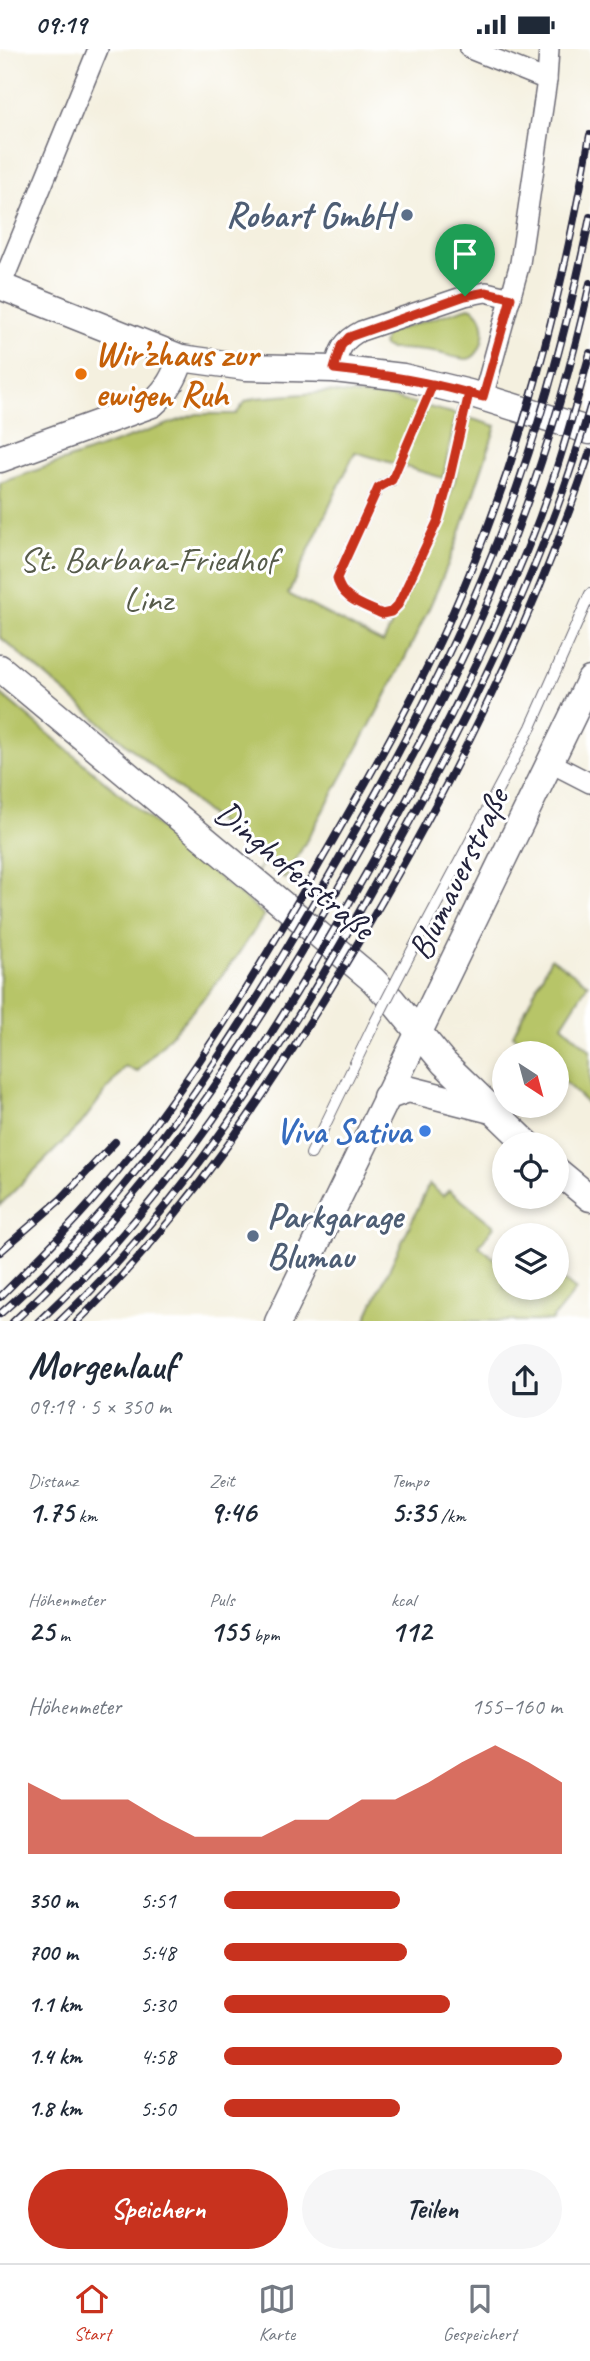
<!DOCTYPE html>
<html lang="de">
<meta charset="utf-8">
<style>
:root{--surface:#fff;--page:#f6f6f7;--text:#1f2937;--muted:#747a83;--line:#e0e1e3;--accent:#c8321e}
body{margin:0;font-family:Caveat,sans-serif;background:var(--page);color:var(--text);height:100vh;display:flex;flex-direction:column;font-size:26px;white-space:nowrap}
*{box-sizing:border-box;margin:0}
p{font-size:23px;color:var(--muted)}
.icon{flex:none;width:38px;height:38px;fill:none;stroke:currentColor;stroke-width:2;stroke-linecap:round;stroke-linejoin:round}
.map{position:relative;height:1272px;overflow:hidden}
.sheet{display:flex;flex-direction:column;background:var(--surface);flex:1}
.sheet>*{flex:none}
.needle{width:46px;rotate:144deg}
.buttons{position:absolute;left:492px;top:992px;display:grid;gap:14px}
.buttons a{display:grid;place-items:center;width:77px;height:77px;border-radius:50%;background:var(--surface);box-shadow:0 4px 10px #0003;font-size:35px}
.pin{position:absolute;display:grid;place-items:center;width:60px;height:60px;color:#fff;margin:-72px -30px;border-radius:50% 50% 50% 0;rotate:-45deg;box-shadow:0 0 7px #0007}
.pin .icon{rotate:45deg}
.round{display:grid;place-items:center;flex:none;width:74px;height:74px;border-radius:37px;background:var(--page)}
.headline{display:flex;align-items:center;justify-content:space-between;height:119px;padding:0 28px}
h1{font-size:38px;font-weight:800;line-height:52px}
.figures{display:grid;grid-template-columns:repeat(3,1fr);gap:10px;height:119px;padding:7px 28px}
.figures div{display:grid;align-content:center}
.figures b{font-size:30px;font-weight:800}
.figures small{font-size:19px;font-weight:400}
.figures p{font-size:19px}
.chart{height:196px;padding:14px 28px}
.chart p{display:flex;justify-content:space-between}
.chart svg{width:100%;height:126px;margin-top:7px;fill:var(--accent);opacity:.7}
.primary-button{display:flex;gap:14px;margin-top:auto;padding:14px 28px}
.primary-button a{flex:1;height:80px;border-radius:42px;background:var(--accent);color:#fff;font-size:28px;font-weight:800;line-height:80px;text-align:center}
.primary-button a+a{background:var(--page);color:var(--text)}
ul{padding:0 28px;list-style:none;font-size:23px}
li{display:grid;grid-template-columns:112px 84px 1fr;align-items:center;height:52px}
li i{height:18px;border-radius:9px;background:var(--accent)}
.status{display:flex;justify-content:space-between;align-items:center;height:49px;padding:0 35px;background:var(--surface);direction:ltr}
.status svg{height:19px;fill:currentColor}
.menu{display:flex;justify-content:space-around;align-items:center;height:98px;border-top:2px solid var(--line);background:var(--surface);font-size:19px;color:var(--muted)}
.menu a{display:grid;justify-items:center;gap:4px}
.menu .current{color:var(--accent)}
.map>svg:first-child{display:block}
</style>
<div class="status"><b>09:19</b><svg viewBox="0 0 49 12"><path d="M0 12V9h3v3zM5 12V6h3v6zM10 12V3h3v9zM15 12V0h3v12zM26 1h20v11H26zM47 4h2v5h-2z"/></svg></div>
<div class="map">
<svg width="590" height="1273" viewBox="0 0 590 1273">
<rect width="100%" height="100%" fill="#fff"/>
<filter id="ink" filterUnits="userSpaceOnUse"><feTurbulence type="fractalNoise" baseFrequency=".0143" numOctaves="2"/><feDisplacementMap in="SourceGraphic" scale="14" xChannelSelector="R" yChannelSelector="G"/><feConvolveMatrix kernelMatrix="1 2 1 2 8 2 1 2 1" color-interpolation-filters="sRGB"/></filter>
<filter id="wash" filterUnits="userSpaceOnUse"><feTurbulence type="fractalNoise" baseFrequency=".00686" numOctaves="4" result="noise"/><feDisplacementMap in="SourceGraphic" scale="28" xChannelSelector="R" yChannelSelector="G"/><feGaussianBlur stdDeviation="1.57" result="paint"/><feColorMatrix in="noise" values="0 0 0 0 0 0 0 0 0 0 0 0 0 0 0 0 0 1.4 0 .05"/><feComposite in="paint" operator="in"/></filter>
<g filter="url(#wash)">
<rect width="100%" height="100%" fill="#f4f0df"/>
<!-- green -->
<g fill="#b7c567" stroke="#6c7451" stroke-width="2">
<path d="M469,258C492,264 485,310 466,310C458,310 447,306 439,304C422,301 405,300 389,300L383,297L385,287L393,282Z"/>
<path d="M328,343L393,349L456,365L443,429L355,403L288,545L383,594L440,474L454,434L469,369L496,377C476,437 457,499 430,557C387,650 335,740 285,830L264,812L242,847L264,866C229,924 183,974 137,1023L125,1017L81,1075L0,1156V644L241,847L264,812L0,588V434L197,365H236L246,352L255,349Z"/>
<polygon points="551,909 588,935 562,976 590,1001 590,1057 557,1026 556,1004 533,1004 513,986"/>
<polygon points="429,1135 443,1147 449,1141 494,1177 479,1197 504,1217 504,1239 556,1239 557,1226 576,1241 551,1272 365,1272"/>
</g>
</g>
<g filter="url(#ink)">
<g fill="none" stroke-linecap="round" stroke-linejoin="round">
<!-- service casing -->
<g stroke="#6c6a74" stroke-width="12">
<g id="service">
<path d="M433,335L392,431L378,439L337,529C341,551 364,556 382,565L391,563L398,556L438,471L448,436L468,345"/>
<polyline points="407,911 531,678 590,545"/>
<polyline points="311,1105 373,977"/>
</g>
</g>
<!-- minor casing -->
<g stroke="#6c6a74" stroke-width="22">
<g id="minor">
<polyline points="470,0 547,31"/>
<polyline points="1,237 98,0"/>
<path d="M334,320C339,301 343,291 361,282L465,247L486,243L511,249"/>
<polyline points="483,348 520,214 547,31 549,0"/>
<polyline points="551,714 590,734"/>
</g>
</g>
<!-- secondary casing -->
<g stroke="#6c6a74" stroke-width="29">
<g id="secondary">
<polyline points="0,237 181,309 246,318 334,320 403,328 469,344 590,382"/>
<path d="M0,410L152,355C168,341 175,328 181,309"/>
<polyline points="0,619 372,930 392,951 444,1014 529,1096"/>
<polyline points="386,1048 408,1040 491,1061"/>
<polyline points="556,1121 590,1149"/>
<polyline points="278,1273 590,631"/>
</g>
</g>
<!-- service -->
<use href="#service" stroke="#fff" stroke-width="10"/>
<!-- minor -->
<use href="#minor" stroke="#fff" stroke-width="19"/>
<!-- secondary -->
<use href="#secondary" stroke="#fff" stroke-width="26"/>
<!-- rail casing -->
<g stroke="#22223b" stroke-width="8">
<g id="rail">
<polyline points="0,1203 61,1150 115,1093"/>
<path d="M0,1248C36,1212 72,1176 105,1137C184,1045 248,938 309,833C358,747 409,661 450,570C521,411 560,256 590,86"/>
<path d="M0,1265C131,1151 228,1002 314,853C370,756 426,658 471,555C526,431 563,301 590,168"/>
<path d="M13,1273C152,1145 251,992 344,829C384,759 424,689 459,616C518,495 561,365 590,234"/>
<path d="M38,1273C170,1150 268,998 356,842C422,727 483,610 532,488C556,428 573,366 590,304"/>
<path d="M59,1273C193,1146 291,986 380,826C464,677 543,523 590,358"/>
<path d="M77,1273C188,1165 273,1037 352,904C447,744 531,580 590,403"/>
</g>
</g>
<!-- rail -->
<use href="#rail" stroke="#fff" stroke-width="5" stroke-dasharray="16" stroke-linecap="butt"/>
<!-- service-bridge casing -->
<g stroke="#6c6a74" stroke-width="12" stroke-linecap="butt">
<polyline id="service-bridge" points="373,977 407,911"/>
</g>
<!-- service-bridge -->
<use href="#service-bridge" stroke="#fff" stroke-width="10"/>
</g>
</g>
<g fill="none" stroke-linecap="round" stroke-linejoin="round" filter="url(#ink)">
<!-- route casing -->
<g stroke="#fff" stroke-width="14">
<path id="route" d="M465,247L349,288L341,297L334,320C380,325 424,332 469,344L448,436L438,471L398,556L391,563L382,565C364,556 341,551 337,529L378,439L392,431L433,335L483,348L511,249L486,243L465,247"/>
</g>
<!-- route -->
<use href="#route" stroke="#c8321e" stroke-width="9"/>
</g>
<!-- markers -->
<g fill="#5c6f8a" stroke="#fff" stroke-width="2.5">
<circle cx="407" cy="166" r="7"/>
<circle cx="253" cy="1187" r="7"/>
</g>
<circle fill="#e8710a" stroke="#fff" stroke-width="2.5" cx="81" cy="325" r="7"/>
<circle fill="#3f7fe0" stroke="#fff" stroke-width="2.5" cx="425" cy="1082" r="7"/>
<g text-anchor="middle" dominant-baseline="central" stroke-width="6" stroke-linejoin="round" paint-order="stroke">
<!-- service labels -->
<g font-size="35" font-weight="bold" fill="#4e5e75" stroke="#fff" text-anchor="end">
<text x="393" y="166">Robart GmbH</text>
<text x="267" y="1167" text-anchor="start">Parkgarage<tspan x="267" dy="40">Blumau</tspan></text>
</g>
<!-- food labels -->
<g font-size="35" font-weight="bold" fill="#c56008" stroke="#fff" text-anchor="start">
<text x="95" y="305">Wir’zhaus zur<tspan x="95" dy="40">ewigen Ruh</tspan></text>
</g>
<!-- park labels -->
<g font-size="35" fill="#565b4a" stroke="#fff">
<text x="148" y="510">St. Barbara-Friedhof<tspan x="148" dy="40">Linz</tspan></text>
</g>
<!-- street labels -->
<g font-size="35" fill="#22223b" stroke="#fff">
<text transform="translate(295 821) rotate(40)">Dinghoferstraße</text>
<text transform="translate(458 825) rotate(-64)">Blumauerstraße</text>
</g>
<!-- shop labels -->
<g font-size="35" font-weight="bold" fill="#366cbe" stroke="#fff" text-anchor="end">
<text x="411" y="1082">Viva Sativa</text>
</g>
</g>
</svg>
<div class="buttons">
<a><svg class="needle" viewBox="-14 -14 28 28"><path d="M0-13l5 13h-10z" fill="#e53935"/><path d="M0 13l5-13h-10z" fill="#747a83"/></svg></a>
<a><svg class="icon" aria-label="locate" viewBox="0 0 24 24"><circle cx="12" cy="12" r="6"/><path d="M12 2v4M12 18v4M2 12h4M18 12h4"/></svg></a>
<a><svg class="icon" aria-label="layers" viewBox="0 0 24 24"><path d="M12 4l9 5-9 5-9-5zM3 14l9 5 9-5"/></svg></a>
</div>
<div class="pin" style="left:465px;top:247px;background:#1e9e55"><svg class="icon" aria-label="arrive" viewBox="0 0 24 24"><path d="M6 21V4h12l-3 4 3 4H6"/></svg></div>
</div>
<section class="sheet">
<div class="headline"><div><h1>Morgenlauf</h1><p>09:19 · 5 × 350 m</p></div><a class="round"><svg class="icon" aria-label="share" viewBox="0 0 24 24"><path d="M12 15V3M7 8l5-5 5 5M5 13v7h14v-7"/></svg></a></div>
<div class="figures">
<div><p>Distanz</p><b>1.75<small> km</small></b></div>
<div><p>Zeit</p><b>9:46</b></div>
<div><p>Tempo</p><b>5:35<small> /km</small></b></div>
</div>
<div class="figures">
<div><p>Höhenmeter</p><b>25<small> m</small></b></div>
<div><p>Puls</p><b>155<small> bpm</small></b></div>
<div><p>kcal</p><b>112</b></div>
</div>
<div class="chart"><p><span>Höhenmeter</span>155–160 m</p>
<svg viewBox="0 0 160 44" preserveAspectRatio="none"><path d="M0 44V19L10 25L20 25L30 25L40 32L50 38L60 38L70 38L80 32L90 32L100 25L110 25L120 19L130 12L140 6L150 12L160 19V44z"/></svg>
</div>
<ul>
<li><b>350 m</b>5:51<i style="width:52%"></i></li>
<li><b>700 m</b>5:48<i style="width:54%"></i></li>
<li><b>1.1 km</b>5:30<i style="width:67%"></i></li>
<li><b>1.4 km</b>4:58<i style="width:100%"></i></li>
<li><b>1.8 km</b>5:50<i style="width:52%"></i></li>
</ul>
<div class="primary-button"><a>Speichern</a><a>Teilen</a></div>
</section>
<nav class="menu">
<a class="current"><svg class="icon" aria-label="home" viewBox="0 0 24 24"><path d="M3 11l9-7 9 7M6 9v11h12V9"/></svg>Start</a>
<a><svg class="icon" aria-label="map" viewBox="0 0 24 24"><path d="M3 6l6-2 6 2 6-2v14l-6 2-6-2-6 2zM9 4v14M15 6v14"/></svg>Karte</a>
<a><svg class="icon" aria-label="saved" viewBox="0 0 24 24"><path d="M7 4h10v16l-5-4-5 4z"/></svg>Gespeichert</a>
</nav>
